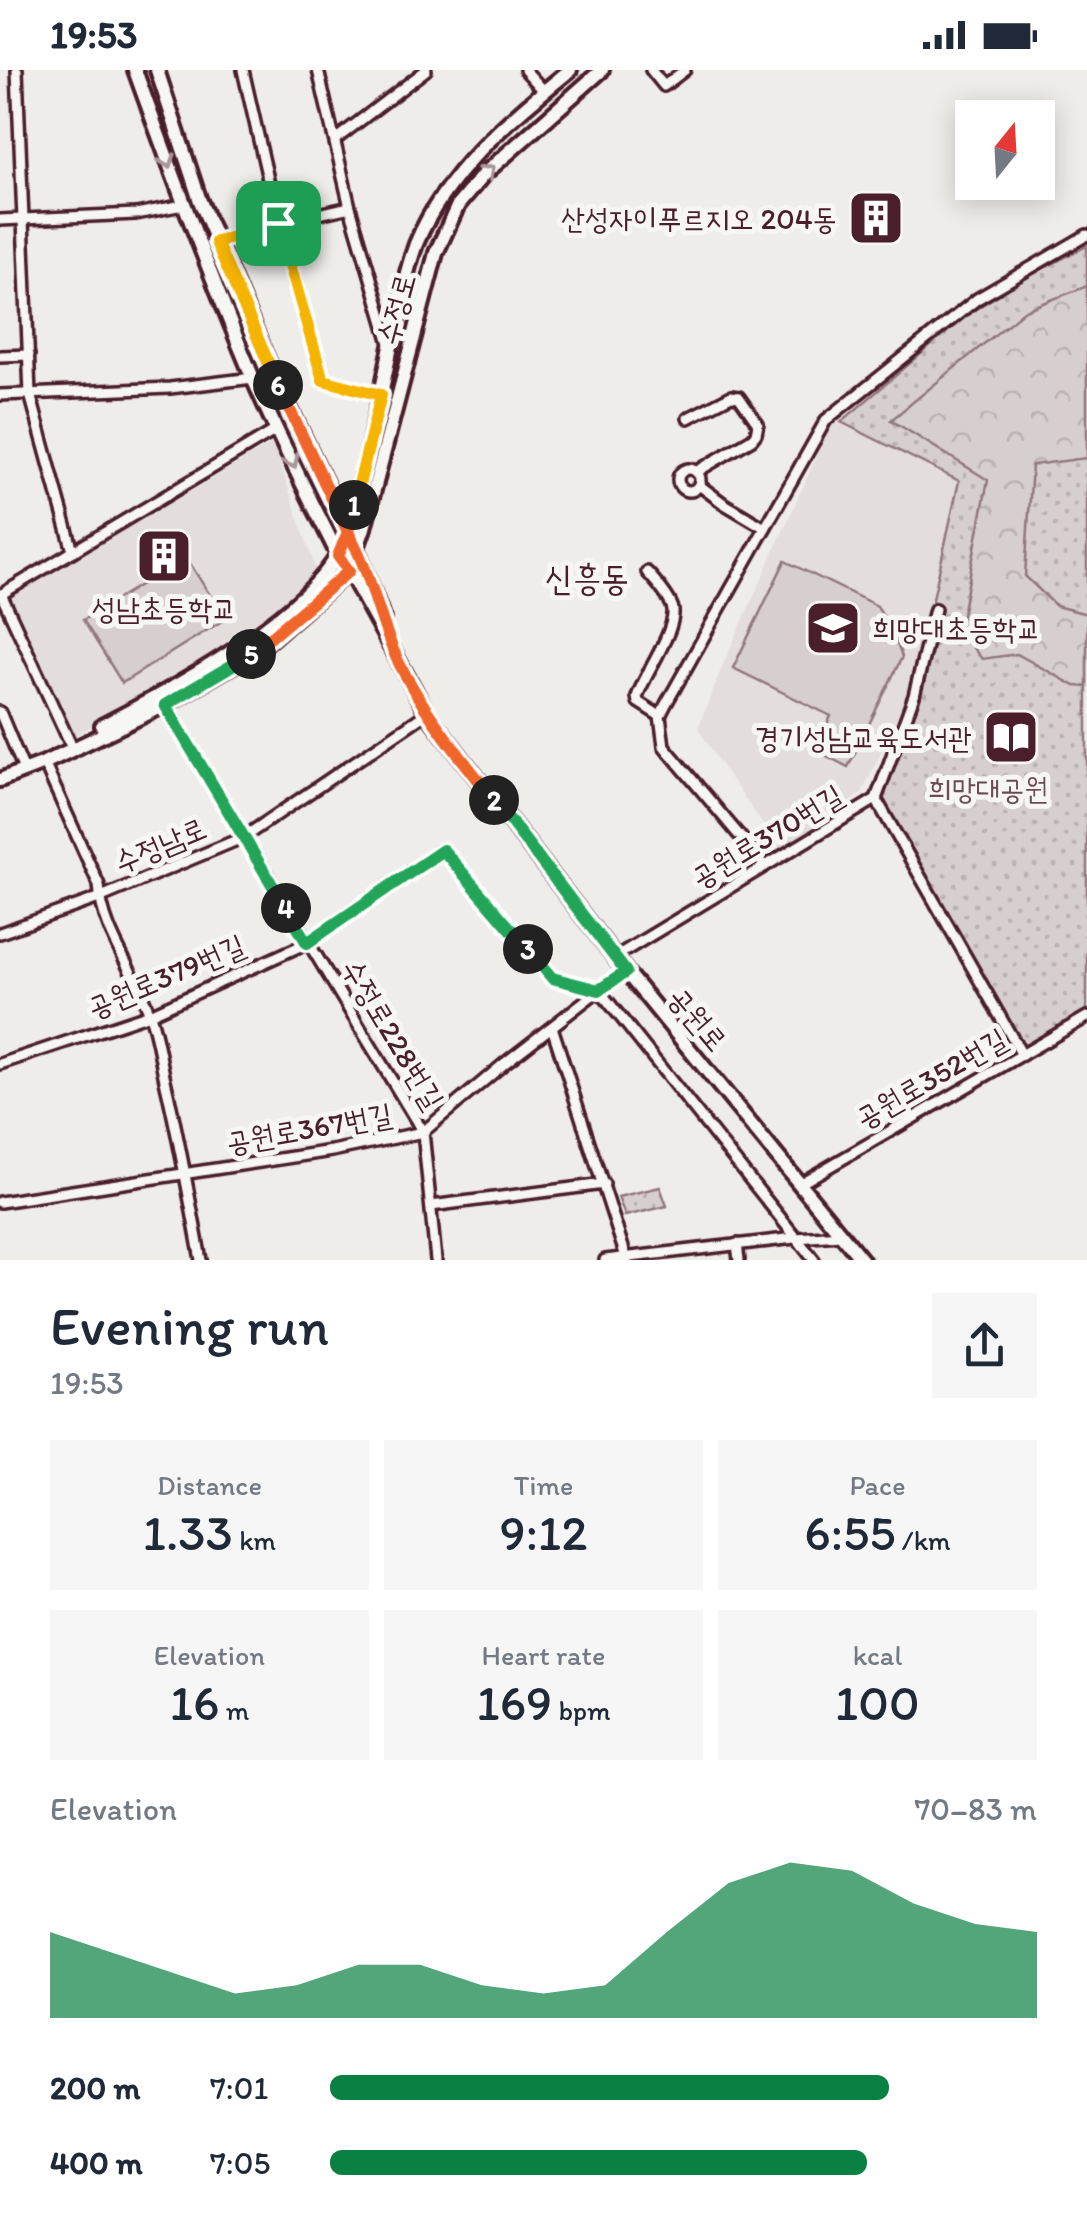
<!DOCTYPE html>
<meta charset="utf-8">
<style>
:root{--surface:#fff;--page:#f6f6f7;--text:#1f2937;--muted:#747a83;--accent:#0b8043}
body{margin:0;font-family:Itim,"Poor Story",sans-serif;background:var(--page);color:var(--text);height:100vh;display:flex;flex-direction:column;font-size:38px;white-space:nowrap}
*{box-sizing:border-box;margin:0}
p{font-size:32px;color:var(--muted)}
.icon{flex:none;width:55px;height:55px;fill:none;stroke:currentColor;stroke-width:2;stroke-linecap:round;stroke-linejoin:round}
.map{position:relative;height:1190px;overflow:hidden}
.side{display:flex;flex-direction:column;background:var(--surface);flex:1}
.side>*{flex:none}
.needle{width:65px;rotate:18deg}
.buttons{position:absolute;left:955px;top:30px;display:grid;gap:20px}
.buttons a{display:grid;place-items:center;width:100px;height:100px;border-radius:0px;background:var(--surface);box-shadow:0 5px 25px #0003;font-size:50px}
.pin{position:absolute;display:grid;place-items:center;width:85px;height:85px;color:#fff;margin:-42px;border-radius:20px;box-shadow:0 5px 15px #0006}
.km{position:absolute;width:50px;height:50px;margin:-25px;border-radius:50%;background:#222;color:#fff;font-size:28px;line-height:50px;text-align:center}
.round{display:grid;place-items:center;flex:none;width:105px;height:105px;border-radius:0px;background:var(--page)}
.summary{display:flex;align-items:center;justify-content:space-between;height:170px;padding:0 50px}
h1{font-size:55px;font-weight:600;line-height:75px}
.figures{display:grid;grid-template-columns:repeat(3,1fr);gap:15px;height:170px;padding:10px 50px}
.figures div{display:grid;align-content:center;border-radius:0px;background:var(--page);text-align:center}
.figures b{font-size:50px;font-weight:600}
.figures small{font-size:28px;font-weight:400}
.figures p{font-size:28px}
.chart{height:280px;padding:20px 50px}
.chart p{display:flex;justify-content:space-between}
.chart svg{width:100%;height:180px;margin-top:10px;fill:var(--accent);opacity:.7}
ul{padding:0 50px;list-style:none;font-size:32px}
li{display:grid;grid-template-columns:160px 120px 1fr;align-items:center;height:75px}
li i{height:25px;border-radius:12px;background:var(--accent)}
.status{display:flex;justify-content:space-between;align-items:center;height:70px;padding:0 50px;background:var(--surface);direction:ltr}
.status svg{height:28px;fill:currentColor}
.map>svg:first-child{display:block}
</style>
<div class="status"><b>19:53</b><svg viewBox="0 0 49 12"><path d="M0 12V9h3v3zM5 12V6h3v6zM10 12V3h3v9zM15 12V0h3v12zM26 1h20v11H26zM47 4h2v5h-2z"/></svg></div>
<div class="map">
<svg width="1087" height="1190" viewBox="0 0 1087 1190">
<defs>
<pattern id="grass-dots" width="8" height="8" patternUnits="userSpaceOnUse" patternTransform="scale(2.5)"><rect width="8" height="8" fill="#d7cfce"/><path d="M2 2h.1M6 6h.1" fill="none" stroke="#bab1b1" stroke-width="1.8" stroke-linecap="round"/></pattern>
<pattern id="forest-crowns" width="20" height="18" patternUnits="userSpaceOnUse" patternTransform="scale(2.5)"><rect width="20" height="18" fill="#d7cfce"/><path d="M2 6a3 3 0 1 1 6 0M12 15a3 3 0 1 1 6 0" fill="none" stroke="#bab1b1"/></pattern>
</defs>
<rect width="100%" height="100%" fill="#efedea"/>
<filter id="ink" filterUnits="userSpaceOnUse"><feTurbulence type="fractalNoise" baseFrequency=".01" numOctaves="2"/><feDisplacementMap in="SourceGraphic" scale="20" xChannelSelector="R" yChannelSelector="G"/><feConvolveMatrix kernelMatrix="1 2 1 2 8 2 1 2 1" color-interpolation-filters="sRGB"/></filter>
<g filter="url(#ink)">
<!-- built -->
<g fill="#e3dedc">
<polygon points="841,352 959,411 911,619 862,723 783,783 721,695 698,658 725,590 815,390 827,358"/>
<polygon points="273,373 316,499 303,519 254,558 164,616 72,667 9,528"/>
</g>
<!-- grass -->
<g fill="url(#grass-dots)" stroke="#90777c" stroke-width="2.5">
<polygon points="1087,176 1087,944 1023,981 880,732 913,619 959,411 841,352 968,244 1023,209"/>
<polygon points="660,1117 667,1136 625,1146 618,1127"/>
</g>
<!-- forest -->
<polygon fill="url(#forest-crowns)" stroke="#90777c" stroke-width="2.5" points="1087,216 1087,388 1032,395 1025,506 1056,536 1087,544 1087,617 1075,616 1017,584 982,589 959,561 988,410 891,350 1025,240"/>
<!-- pitch -->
<g fill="#d7cfce" stroke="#90777c" stroke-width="2.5">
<polygon points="186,487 225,549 122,613 83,550"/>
<polygon points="785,491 877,536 893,563 902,587 848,697 815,680 831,646 733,598"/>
</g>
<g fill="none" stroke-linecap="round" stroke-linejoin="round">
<!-- street casing -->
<g stroke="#4a1f2b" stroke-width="16">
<g id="street">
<polyline points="17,0 30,324 73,481"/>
<polyline points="243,0 278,153 323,310 381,325"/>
<polyline points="318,0 350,137 390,273"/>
<polyline points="525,0 544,21"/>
<polyline points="651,0 664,16 685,0"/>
<polyline points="335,70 426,0"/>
<polyline points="0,150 136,144 183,135"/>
<polyline points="217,172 278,153 350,137"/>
<polyline points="0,286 29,285"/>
<polyline points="0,325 170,318 253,308"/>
<polyline points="688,348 731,326 739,327 758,354 756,364 752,369 696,402"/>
<circle cx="689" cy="410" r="11"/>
<polyline points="699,415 723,433 765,458"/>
<path d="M647,502C656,512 667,524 672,536C680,555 644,605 637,627L638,632L660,646"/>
<polyline points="1,524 70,673"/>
<polyline points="0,525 276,360"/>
<polyline points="165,635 423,1062 436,1190"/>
<polyline points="0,642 22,695"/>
<path d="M44,693L99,815C102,862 134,900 149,942C157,964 160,987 165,1010C179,1069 190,1130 201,1190"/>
<polyline points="876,729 1022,985"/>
<polyline points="765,796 664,676 660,646 666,634 826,350 977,229 1087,165"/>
<polyline points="0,863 99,828 244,767 427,643"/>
<polyline points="615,887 876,729 914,626 935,539"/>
<polyline points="552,957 627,1190"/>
<polyline points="0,994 150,944 307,873 443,779 552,908 599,920 814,1190"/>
<polyline points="801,1113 1087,947"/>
<polyline points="0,1132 332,1081 423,1062 505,993 599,920 627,903"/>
<polyline points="431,1136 604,1114"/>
<polyline points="737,1174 739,1190"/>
<polyline points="605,1190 795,1168 842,1165"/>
</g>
</g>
<!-- secondary casing -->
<g stroke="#4a1f2b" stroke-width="20">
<g id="secondary">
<path d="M135,0C172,103 210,205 252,306C278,367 309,426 338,485L349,501L427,643L627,903L862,1190"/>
<polyline points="157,0 200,131 272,301 348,461"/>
<polyline points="357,479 383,549"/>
<path d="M102,656C170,621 302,550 339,483C356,450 364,396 373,359C382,322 389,285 397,248C402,223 407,198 416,174C446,101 510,49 570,0"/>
<polyline points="0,710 44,693 165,635 257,581 349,501 364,458 436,183 458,135 483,105 602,0"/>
</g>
</g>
<!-- street -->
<use href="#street" stroke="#f6f6f2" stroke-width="9"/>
<!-- secondary -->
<use href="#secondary" stroke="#f6f6f2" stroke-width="12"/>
</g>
<!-- one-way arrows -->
<defs><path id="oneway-chevron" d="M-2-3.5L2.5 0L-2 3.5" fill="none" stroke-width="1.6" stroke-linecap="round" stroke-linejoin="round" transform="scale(2.5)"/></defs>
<g stroke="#a99598">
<use href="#oneway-chevron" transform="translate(168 92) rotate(70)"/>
<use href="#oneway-chevron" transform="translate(488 101) rotate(-43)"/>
<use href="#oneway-chevron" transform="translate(292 392) rotate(64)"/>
</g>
</g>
<g fill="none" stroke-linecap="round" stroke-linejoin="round" filter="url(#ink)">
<!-- split-1 casing -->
<g stroke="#fff" stroke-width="20">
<polyline id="split-1" points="278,153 323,310 381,325 354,435"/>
</g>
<!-- split-2 casing -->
<g stroke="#fff" stroke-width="20">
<path id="split-2" d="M354,435L348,462C371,502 378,549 398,591C423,642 460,686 494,730"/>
</g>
<!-- split-3 casing -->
<g stroke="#fff" stroke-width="20">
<polyline id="split-3" points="494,730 626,902 599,920 552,908 528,879"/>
</g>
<!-- split-4 casing -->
<g stroke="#fff" stroke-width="20">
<polyline id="split-4" points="286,838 307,873 443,780 528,879"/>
</g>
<!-- split-5 casing -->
<g stroke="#fff" stroke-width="20">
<polyline id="split-5" points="251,584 165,635 286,838"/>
</g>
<!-- split-6 casing -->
<g stroke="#fff" stroke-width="20">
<polyline id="split-6" points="251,584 349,501 338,486 348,462 278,315"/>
</g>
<!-- split-7 casing -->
<g stroke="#fff" stroke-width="20">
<polyline id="split-7" points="278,315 216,172 278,153"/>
</g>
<!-- split-1 -->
<use href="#split-1" stroke="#f5b400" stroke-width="12"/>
<!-- split-2 -->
<use href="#split-2" stroke="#f0652b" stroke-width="12"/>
<!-- split-3 -->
<use href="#split-3" stroke="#22a559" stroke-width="12"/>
<!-- split-4 -->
<use href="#split-4" stroke="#22a559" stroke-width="12"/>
<!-- split-5 -->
<use href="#split-5" stroke="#22a559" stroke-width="12"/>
<!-- split-6 -->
<use href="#split-6" stroke="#f0652b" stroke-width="12"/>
<!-- split-7 -->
<use href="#split-7" stroke="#f5b400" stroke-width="12"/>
</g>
<!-- icons -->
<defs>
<g id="building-square" transform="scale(2.875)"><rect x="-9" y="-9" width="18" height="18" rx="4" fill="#4a1f2b" stroke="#f6f6f2"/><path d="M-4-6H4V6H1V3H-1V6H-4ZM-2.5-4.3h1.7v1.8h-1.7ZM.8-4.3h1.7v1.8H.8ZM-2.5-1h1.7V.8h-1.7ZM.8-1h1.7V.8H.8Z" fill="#fff"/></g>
<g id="school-square" transform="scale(2.875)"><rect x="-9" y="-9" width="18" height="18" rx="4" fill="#4a1f2b" stroke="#f6f6f2"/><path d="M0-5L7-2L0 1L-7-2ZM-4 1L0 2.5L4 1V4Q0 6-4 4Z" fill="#fff"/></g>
<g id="library-square" transform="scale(2.875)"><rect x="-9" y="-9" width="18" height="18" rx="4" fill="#4a1f2b" stroke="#f6f6f2"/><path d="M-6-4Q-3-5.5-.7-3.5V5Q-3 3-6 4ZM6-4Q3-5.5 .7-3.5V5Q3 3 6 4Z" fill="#fff"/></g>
</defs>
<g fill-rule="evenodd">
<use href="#building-square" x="876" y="148"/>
<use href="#building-square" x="164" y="486"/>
<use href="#school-square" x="833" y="558"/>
<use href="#library-square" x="1011" y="667"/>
</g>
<g text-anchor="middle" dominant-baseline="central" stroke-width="10" stroke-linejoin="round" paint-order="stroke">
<!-- poi labels -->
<g font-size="30" fill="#4a1f2b" stroke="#f6f6f2" text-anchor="end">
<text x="837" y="148">산성자이푸르지오 204동</text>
<text x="164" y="538" text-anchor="middle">성남초등학교</text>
<text x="872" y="558" text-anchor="start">희망대초등학교</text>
<text x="972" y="667">경기성남교육도서관</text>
</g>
<!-- street labels -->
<g font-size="30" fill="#4a1f2b" stroke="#f6f6f2">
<text transform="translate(396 239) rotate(-75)">수정로</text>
<text transform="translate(767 766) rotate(-31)">공원로370번길</text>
<text transform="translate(160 775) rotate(-23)">수정남로</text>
<text transform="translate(166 906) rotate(-23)">공원로379번길</text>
<text transform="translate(698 949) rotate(50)">공원로</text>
<text transform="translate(393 964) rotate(59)">수정로228번길</text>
<text transform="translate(931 1008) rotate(-30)">공원로352번길</text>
<text transform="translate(309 1058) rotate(-10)">공원로367번길</text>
</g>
<!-- park labels -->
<g font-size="30" fill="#6d4b54" stroke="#f6f6f2">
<text x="988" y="718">희망대공원</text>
</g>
<!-- quarter labels -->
<g font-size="35" fill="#4a1f2b" stroke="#f6f6f2">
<text x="587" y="508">신흥동</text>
</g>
</g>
</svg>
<div class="buttons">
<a><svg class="needle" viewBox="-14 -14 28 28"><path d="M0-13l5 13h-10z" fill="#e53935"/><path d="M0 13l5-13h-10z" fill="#747a83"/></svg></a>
</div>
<div class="pin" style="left:278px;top:153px;background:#1e9e55"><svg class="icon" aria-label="arrive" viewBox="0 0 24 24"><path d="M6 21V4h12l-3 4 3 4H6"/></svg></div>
<b class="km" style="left:354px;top:435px">1</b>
<b class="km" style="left:494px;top:730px">2</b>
<b class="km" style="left:528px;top:879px">3</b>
<b class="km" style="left:286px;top:838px">4</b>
<b class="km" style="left:251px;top:584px">5</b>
<b class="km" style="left:278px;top:315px">6</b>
</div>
<section class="side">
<div class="summary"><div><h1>Evening run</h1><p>19:53</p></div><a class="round"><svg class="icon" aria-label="share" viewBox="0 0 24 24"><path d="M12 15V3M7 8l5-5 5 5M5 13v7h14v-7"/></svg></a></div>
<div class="figures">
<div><p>Distance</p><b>1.33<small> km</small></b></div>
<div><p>Time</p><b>9:12</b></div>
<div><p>Pace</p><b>6:55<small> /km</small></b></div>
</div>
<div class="figures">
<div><p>Elevation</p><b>16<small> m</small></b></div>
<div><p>Heart rate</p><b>169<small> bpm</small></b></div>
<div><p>kcal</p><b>100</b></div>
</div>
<div class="chart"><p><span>Elevation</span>70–83 m</p>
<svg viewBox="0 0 160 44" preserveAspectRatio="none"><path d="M0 44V23L10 28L20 33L30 38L40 36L50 31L60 31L70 36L80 38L90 36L100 23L110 11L120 6L130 8L140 16L150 21L160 23V44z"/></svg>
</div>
<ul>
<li><b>200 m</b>7:01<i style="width:79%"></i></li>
<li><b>400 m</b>7:05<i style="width:76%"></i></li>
</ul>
</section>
